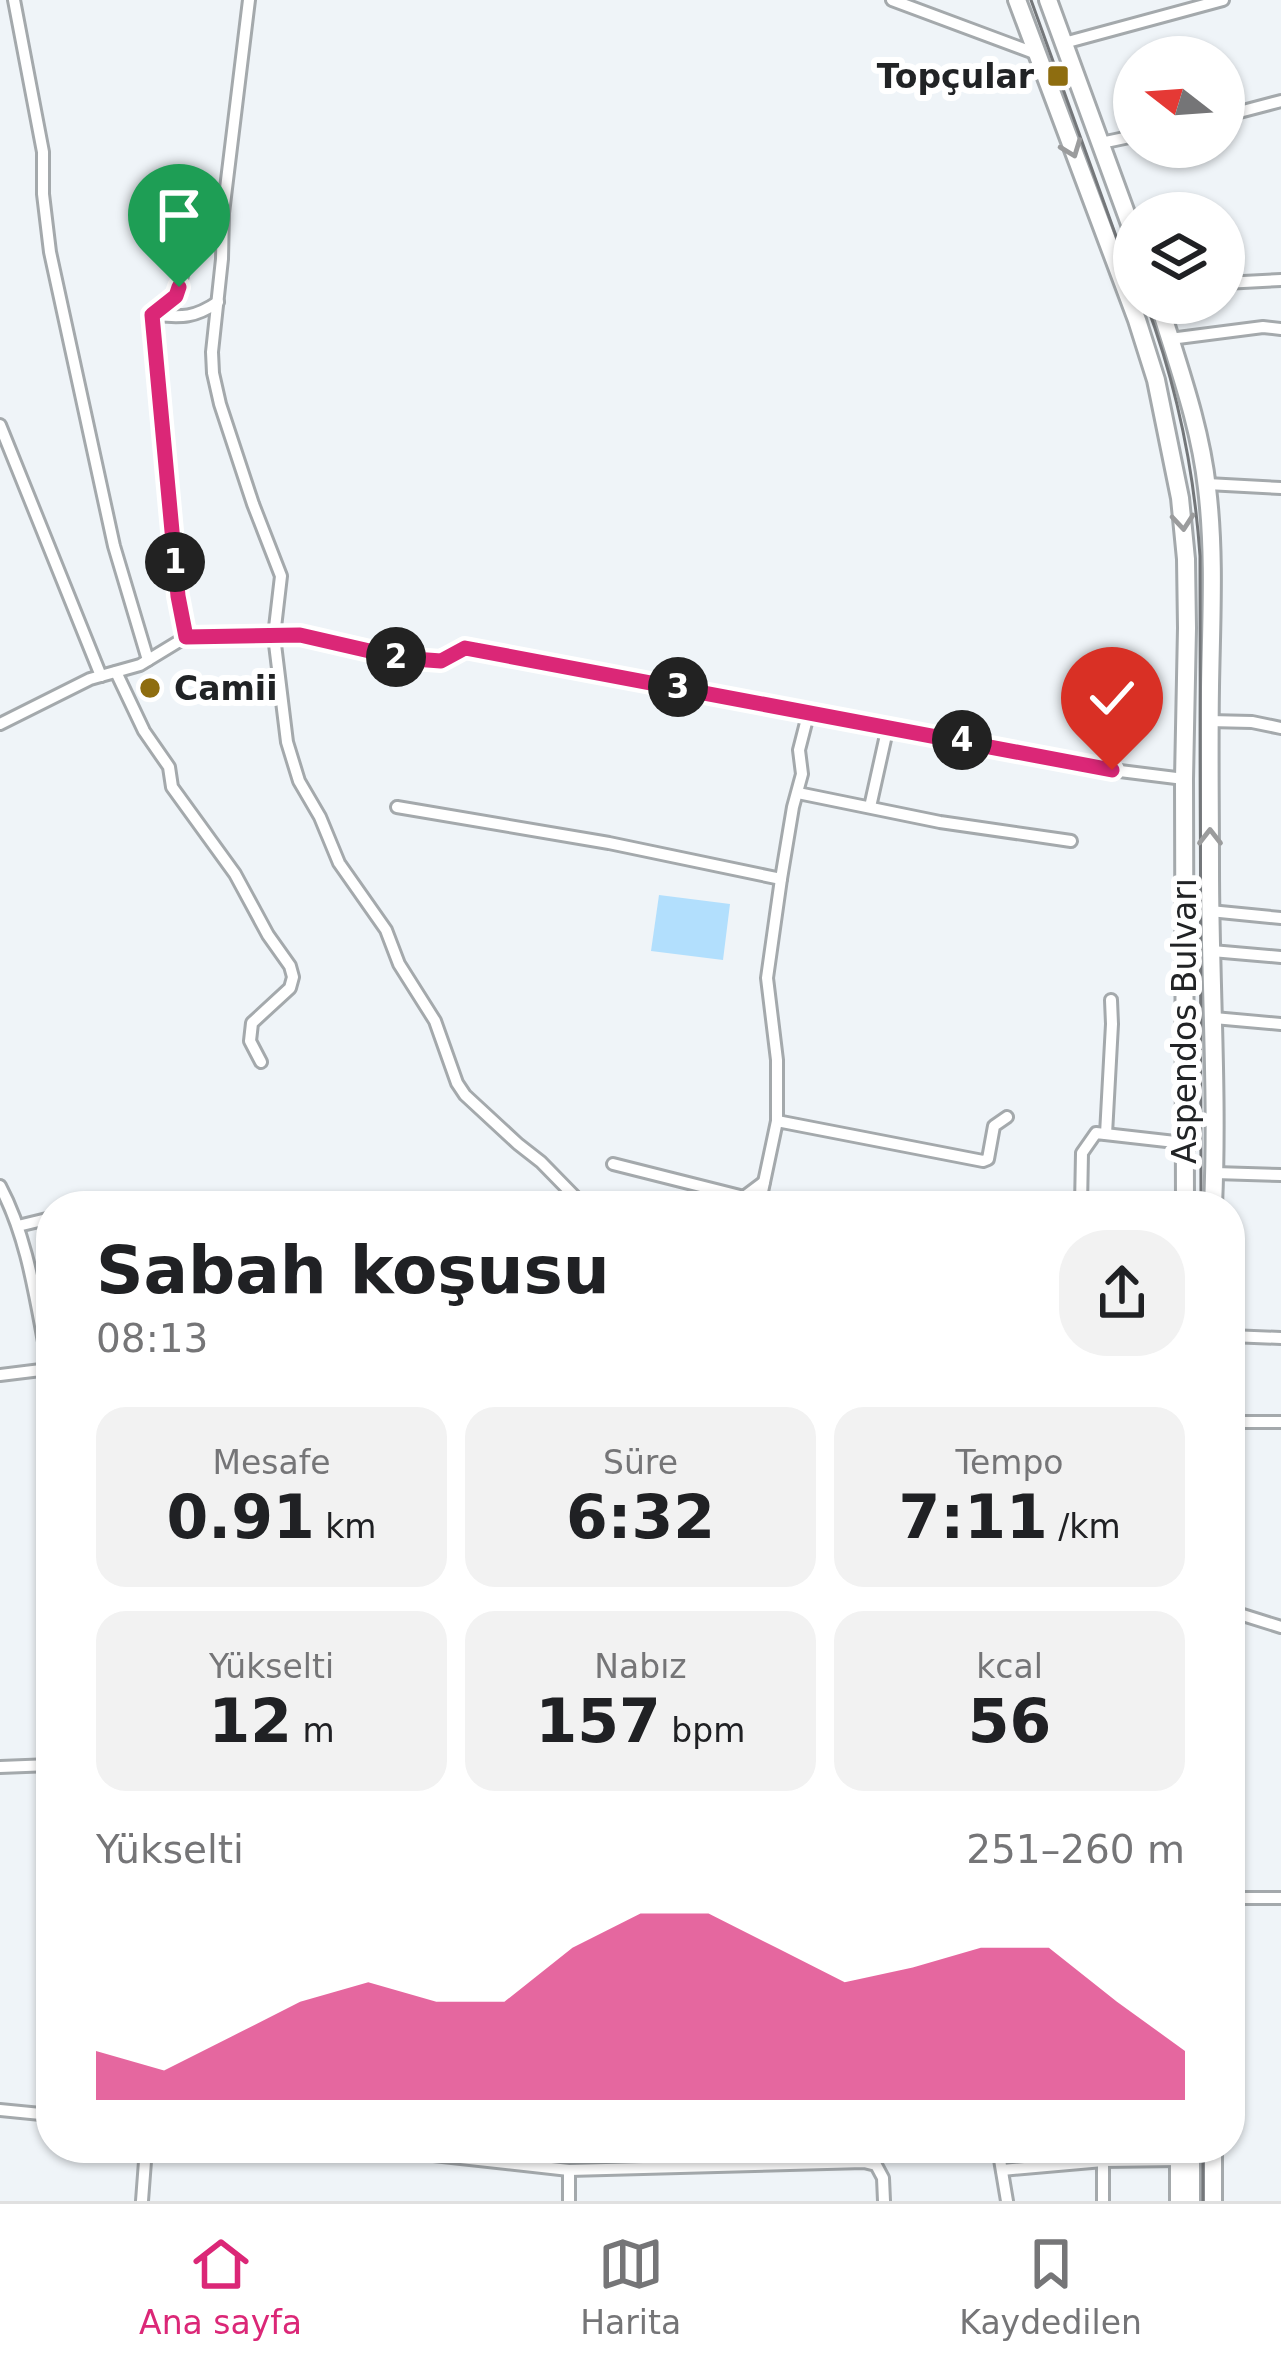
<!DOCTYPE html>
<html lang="tr">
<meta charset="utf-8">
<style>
:root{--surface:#fff;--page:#f2f2f2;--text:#202124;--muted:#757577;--line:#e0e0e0;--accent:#db2777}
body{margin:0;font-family:"DejaVu Sans",sans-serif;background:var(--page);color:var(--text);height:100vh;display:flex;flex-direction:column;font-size:45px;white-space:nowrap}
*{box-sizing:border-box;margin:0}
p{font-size:39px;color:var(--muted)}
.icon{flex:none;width:66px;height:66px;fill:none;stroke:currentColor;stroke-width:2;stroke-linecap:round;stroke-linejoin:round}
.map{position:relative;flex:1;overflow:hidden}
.side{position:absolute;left:36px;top:1191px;width:1209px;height:972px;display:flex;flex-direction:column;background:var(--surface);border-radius:48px;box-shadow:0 3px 9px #0004}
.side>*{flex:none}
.needle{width:78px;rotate:287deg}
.fabs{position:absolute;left:1113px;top:36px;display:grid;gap:24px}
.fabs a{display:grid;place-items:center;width:132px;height:132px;border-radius:50%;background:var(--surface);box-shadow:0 3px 9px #0004;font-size:60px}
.pin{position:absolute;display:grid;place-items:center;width:102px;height:102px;color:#fff;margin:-123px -51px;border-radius:50% 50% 50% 0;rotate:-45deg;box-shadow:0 0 12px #0007}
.pin .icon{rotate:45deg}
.km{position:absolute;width:60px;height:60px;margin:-30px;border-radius:50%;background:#222;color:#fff;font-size:33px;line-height:60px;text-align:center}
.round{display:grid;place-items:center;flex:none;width:126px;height:126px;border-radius:48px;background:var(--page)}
.summary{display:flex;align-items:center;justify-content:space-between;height:204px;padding:0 60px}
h1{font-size:66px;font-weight:700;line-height:90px}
.metrics{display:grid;grid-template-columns:repeat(3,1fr);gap:18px;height:204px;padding:12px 60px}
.metrics div{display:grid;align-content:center;border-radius:30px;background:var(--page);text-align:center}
.metrics b{font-size:60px;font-weight:700}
.metrics small{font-size:33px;font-weight:400}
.metrics p{font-size:33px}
.chart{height:336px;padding:24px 60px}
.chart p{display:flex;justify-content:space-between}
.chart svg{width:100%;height:216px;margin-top:12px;fill:var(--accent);opacity:.7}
.menu{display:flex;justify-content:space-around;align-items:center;height:168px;border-top:3px solid var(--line);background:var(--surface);font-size:33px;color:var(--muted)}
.menu a{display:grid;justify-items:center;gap:6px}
.menu .selected{color:var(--accent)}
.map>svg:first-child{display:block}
</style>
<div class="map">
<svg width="1281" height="2201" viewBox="0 0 1281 2201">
<rect width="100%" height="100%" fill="#eff4f8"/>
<!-- green -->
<polygon fill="#b2dffd" points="659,895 730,904 723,960 651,951"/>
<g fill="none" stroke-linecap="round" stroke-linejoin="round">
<!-- minor casing -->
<g stroke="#a4a9ac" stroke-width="16">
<g id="minor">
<polyline points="14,0 43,152 43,194 50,252 114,546 148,660"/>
<polyline points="249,0 223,213 222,259 212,352 213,373 220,404 253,504 281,576 274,636 287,742 299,781 320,817 339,863 386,930 399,964 435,1021 457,1083 465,1095 518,1144 541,1162 584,1206"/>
<polyline points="892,0 1037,54"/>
<polyline points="1064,43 1223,0"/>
<polyline points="1224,90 1232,114"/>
<polyline points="1224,116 1281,101"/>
<polyline points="1101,143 1134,136"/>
<polyline points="1224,283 1281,280"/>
<polyline points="155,313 176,296 186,262"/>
<polyline points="1170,339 1263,327 1281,329"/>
<polyline points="0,425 101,676"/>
<polyline points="1207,484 1281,488"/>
<path d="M186,637C167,531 159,422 152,315C181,317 193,319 218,302"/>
<polyline points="116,672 144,731 169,767 172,787 235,874 268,935 290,966 293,977 290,988 252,1023 250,1041 261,1062"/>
<polyline points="1209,721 1252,722 1281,728"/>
<polyline points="0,724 90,679 140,665 186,637 300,635 401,658 441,661 465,648 1112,770 1184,779"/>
<polyline points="798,793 940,822 1071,841"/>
<polyline points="397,807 609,843 781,879"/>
<polyline points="870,807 888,726"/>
<polyline points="1210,911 1281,918"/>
<polyline points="1212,951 1281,957"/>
<polyline points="1214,1018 1281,1024"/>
<polyline points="777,1121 777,1060 767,978 781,879 793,807 802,774 799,750 809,711"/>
<polyline points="1106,1134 1112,1024 1111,1000"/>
<polyline points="613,1164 744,1197 764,1182"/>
<polyline points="1215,1173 1281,1175"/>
<path d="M0,1186C31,1244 37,1313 51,1377"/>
<polyline points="98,1206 108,1203"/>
<polyline points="759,1206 777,1121 983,1161 988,1159 994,1126 1007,1117"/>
<polyline points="1081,1206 1082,1153 1096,1133 1184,1143"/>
<polyline points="18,1226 51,1218"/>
<polyline points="1230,1336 1281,1338"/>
<polyline points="0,1375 49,1369"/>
<polyline points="1230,1422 1281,1422"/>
<polyline points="1230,1611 1281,1627"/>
<polyline points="0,1767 51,1765"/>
<polyline points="1230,1898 1281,1898"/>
<polyline points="0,2110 51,2115"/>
<polyline points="370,2148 569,2170 864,2162 876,2165 883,2178 884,2201"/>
<polyline points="998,2148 1007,2201"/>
<polyline points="569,2170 569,2201"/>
<polyline points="1002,2170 1103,2161 1179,2160"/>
<polyline points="142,2201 146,2148"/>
<polyline points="1103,2201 1103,2148"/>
</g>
</g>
<!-- primary casing -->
<g stroke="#a4a9ac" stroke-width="22">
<g id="primary">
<polyline points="1017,0 1137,320 1156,380 1180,498 1186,559 1187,628 1184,779 1185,1206"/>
<polyline points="1048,0 1134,235"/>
<path d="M1159,303C1177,363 1200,424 1207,488C1215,554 1211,621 1210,687C1209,748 1210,809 1210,869C1210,982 1218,1094 1213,1206"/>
<polyline points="1179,2148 1179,2201"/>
<polyline points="1191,2201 1191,2148"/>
<polyline points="1213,2201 1213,2148"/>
</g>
</g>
<!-- minor -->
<use href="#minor" stroke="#fff" stroke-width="10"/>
<!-- primary -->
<use href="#primary" stroke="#fff" stroke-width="16"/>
<!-- tram -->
<g stroke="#74777a" stroke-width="3">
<polyline points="1031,0 1134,286"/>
<path d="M1146,303C1177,386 1194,468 1200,556L1201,1206"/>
<polyline points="1203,2148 1203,2201"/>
</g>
</g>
<!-- one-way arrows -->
<defs><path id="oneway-chevron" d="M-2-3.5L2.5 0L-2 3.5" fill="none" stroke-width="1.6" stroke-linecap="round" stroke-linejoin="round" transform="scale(3)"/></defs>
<g stroke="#9b9c9d">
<use href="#oneway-chevron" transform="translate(1072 149) rotate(69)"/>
<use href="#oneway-chevron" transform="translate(1183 522) rotate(85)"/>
<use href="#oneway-chevron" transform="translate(1210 837) rotate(-90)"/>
</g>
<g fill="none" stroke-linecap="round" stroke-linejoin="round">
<!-- route casing -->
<g stroke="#fff" stroke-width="24">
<polyline id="route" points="179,287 176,296 152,315 178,596 186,637 300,635 400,658 441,661 465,648 1112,770"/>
</g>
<!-- route -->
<use href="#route" stroke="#db2777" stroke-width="15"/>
</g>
<!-- markers -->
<g fill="#8e6d10" stroke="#fff" stroke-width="4.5">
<rect x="1046" y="64" width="24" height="24" rx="6"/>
<circle cx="150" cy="688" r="12"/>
</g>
<g text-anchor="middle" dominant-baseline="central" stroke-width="12" stroke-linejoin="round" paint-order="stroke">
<!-- poi labels -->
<g font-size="33" font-weight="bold" fill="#212325" stroke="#fff" text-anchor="end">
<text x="1034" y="76">Topçular</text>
<text x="174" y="688" text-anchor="start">Camii</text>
</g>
<!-- street labels -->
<g font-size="33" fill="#212325" stroke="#fff">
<text transform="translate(1184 1021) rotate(-90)">Aspendos Bulvarı</text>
</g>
</g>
</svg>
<div class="fabs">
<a><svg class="needle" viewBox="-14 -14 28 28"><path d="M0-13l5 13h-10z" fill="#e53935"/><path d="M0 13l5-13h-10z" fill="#757577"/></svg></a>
<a><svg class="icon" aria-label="layers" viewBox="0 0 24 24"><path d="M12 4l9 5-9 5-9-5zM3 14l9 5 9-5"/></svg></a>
</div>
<div class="pin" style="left:179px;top:287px;background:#1e9e55"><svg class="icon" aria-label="arrive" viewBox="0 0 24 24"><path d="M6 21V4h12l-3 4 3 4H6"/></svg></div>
<div class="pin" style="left:1112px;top:770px;background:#d93025"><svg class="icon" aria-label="check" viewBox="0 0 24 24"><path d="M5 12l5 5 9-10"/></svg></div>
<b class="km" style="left:175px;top:562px">1</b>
<b class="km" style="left:396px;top:657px">2</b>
<b class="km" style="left:678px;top:687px">3</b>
<b class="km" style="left:962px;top:740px">4</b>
<section class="side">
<div class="summary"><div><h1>Sabah koşusu</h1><p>08:13</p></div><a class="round"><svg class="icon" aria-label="share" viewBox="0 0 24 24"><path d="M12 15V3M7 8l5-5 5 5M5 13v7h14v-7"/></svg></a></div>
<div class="metrics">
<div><p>Mesafe</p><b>0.91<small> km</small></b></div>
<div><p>Süre</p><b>6:32</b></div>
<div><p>Tempo</p><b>7:11<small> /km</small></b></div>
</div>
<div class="metrics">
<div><p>Yükselti</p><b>12<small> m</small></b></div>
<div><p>Nabız</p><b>157<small> bpm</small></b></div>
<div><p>kcal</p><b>56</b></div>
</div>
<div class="chart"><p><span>Yükselti</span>251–260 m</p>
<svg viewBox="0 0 160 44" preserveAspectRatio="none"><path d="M0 44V34L10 38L20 31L30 24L40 20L50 24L60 24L70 13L80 6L90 6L100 13L110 20L120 17L130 13L140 13L150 24L160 34V44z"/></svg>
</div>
</section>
</div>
<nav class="menu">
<a class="selected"><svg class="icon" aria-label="home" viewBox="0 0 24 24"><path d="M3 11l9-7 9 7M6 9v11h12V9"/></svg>Ana sayfa</a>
<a><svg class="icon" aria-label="map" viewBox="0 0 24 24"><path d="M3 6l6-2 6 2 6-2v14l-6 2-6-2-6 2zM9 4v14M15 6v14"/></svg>Harita</a>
<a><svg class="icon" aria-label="saved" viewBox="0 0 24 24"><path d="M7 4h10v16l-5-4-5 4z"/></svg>Kaydedilen</a>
</nav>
